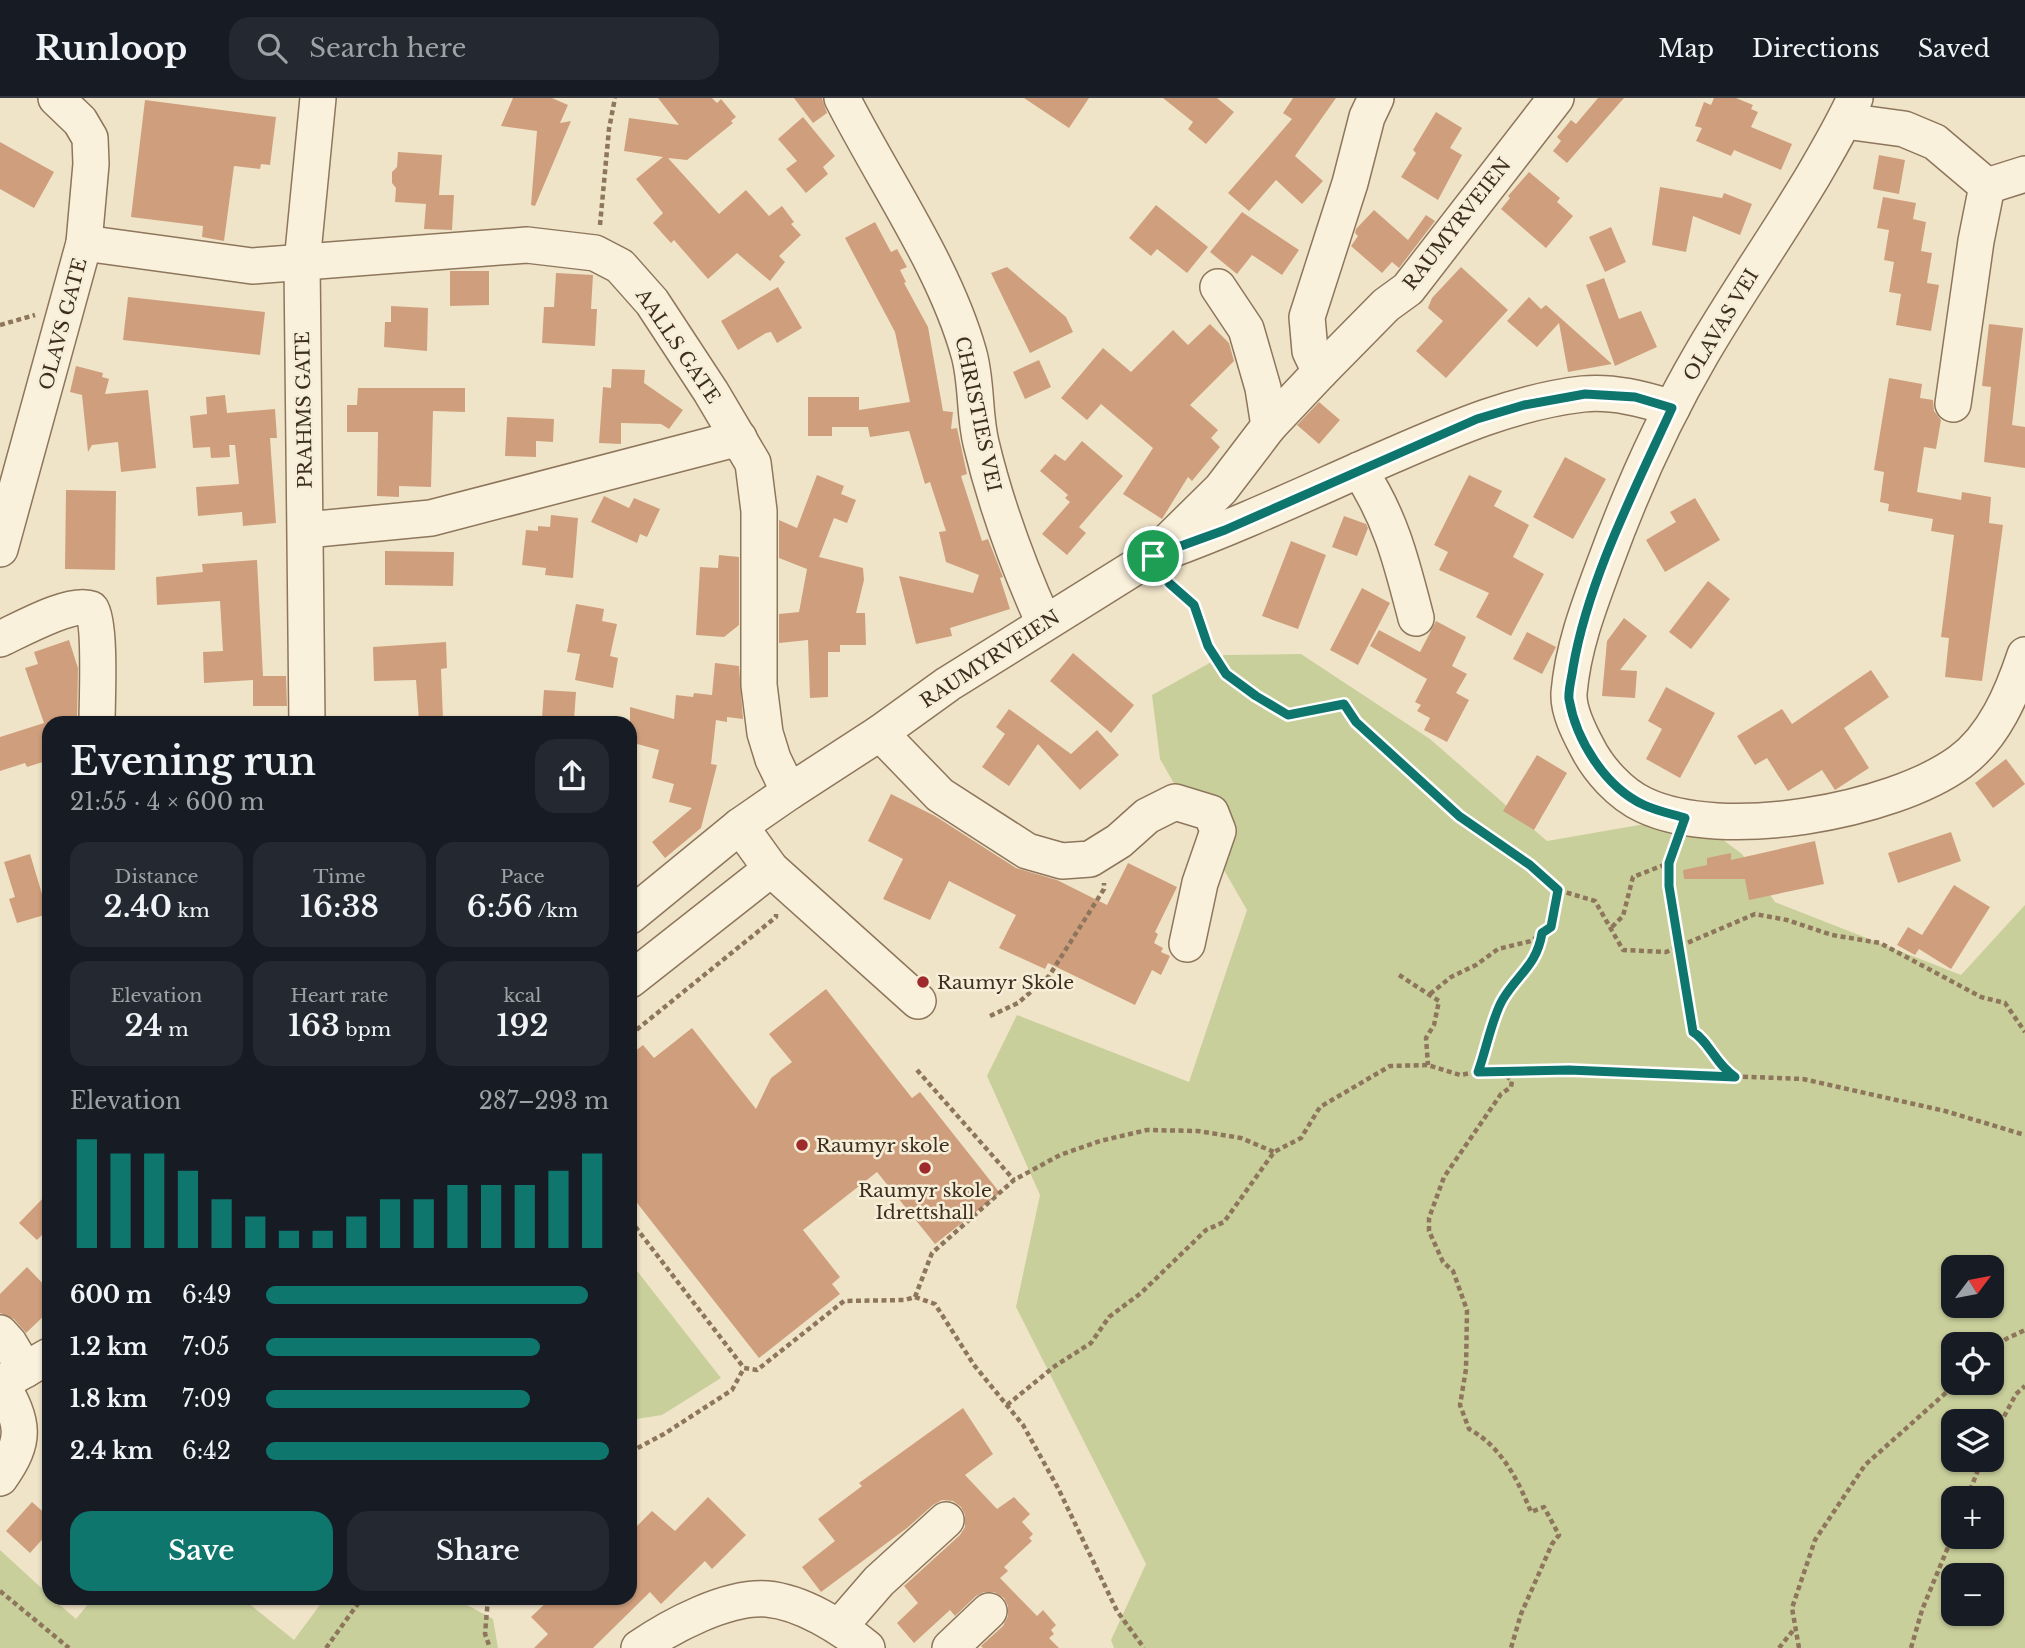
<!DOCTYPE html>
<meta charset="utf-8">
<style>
:root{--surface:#171b24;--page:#242831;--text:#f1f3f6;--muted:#9ea1a6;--line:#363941;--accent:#0f766e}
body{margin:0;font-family:"Libre Baskerville",serif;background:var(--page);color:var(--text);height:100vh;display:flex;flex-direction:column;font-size:26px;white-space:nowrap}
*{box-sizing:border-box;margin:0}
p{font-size:23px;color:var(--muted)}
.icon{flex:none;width:38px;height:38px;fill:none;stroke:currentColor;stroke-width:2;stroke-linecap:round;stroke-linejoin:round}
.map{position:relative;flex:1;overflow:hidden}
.panel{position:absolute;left:42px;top:618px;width:595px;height:889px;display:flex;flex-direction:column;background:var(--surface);border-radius:21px;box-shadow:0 2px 5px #0004}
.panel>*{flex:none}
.needle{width:46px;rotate:58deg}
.tools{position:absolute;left:1941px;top:1157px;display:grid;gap:14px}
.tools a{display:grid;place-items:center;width:63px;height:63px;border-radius:14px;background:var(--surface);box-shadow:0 2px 5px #0004;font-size:35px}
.pin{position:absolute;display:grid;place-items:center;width:60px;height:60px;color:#fff;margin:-30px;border:4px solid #fff;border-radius:50%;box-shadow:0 2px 7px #0007}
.round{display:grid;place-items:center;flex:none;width:74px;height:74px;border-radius:21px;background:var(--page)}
.overview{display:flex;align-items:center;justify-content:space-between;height:119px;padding:0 28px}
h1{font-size:38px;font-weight:600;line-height:52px}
.metrics{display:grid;grid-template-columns:repeat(3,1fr);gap:10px;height:119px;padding:7px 28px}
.metrics div{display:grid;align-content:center;border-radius:18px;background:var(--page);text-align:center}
.metrics b{font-size:30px;font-weight:600}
.metrics small{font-size:19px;font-weight:400}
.metrics p{font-size:19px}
.chart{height:196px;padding:14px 28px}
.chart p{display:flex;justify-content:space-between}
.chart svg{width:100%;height:126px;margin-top:7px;stroke:var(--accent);stroke-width:6}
.action{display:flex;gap:14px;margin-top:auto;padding:14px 28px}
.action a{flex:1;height:80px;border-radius:21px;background:var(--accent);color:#fff;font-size:28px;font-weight:600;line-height:80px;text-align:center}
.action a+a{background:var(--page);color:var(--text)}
ul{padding:0 28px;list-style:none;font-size:23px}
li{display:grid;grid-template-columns:112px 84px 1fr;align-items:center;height:52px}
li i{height:18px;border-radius:9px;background:var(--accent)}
header{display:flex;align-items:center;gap:42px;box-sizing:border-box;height:98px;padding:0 35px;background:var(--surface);border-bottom:2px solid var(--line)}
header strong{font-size:33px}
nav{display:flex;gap:38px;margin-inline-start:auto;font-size:24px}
.search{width:490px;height:63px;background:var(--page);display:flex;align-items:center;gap:18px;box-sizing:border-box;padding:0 24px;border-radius:21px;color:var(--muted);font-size:26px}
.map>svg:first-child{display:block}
</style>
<header>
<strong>Runloop</strong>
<div class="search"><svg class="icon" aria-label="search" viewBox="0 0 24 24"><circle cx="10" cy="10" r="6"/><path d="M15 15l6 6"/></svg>Search here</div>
<nav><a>Map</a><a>Directions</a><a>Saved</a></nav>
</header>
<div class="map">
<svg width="2025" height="1550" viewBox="0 0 2025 1550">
<rect width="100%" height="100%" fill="#f0e4c8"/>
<!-- green -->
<g fill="#c9cf9b" fill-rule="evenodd">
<path d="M1301,556L1430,641L1547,743L1691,718L1742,756L1775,804L1961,877L2025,807V1550H1114L1111,1542L1146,1466L1016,1209L1040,1097L987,978L1017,917L1189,984L1247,812L1160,661L1152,597L1224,557ZM1953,1169H1992V1208H1953ZM1953,1246H1992V1284H1953ZM1953,1323H1992V1362H1953ZM1953,1400H1992V1438H1953ZM1953,1477H1992V1516H1953Z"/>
<polygon points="630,1164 721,1280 662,1317 630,1322"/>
<polygon points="0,1452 49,1497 49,1500 52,1500 76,1521 93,1500 242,1500 294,1542 325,1500 454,1500 493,1521 498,1550 0,1550"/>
</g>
<!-- building -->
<g fill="#cf9f7d">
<polygon points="513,0 552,0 568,7 560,25 571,23 535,108 531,107 537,33 501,28"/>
<polygon points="658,0 712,0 717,5 721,1 736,19 731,23 733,25 687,62 668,60 719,116 746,92 769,118 782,108 794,124 791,126 801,137 779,158 785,164 770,183 737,155 708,181 674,142 671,145 653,125 663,115 636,81 663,59 624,53 629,20 679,27"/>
<polygon points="794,0 822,0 827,15 813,25"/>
<polygon points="1024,0 1089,0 1069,30"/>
<polygon points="1163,0 1217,0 1234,14 1206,46 1188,31 1193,24"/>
<polygon points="1293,0 1336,0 1295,58 1323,83 1302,106 1276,82 1249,113 1228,95 1292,21 1283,15"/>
<polygon points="1598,0 1624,0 1567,65 1553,53 1561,43 1557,39 1571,22 1576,26"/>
<polygon points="1714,0 1736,0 1753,7 1751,11 1758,14 1751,29 1792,46 1781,72 1734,52 1731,58 1696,43 1702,30 1695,28 1704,4 1711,7"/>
<polygon points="145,2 276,19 270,67 261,66 260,71 234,68 224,143 202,139 203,128 131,119"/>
<polygon points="1436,14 1462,30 1450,50 1462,57 1438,102 1401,79 1416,55 1413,52"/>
<polygon points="803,19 835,58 823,69 828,76 806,95 786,71 797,63 778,41"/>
<polygon points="0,44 54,74 34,110 0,91"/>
<polygon points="398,54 442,57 439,97 454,97 452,132 424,131 426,106 395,104 396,90 392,85 392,74 397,69"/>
<polygon points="1879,57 1905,62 1899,96 1873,91"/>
<polygon points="1529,74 1560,100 1557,104 1573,118 1546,150 1501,111 1510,100 1508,98"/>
<polygon points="1660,89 1722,100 1724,95 1752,106 1740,137 1693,118 1686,154 1652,147"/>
<polygon points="1883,99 1916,105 1913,121 1926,124 1921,153 1932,155 1927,185 1939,187 1931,233 1896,227 1901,196 1889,194 1894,164 1884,162 1889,132 1877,130"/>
<polygon points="1156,107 1208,149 1187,175 1157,151 1151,158 1129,140"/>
<polygon points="1374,112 1408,142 1426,117 1435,123 1399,170 1392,164 1382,175 1351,148 1358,138 1355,135 1356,131"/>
<polygon points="1242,114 1299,152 1282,177 1252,157 1237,176 1210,154"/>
<polygon points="875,124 891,154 897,151 907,169 900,172 906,184 904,185 928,229 943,313 953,314 951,331 957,330 967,376 961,378 982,443 988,441 1003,479 1000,480 1010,511 950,530 952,538 916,546 899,478 973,495 979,477 946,464 939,434 946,433 930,384 925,386 909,333 870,339 868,329 832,329 832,338 808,338 808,299 859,299 859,312 910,304 895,234 845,140"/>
<polygon points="1611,129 1626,164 1605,174 1589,139"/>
<polygon points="1007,169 1066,219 1073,234 1030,255 991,175"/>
<polygon points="1461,169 1508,212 1446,280 1416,253 1443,223 1428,210 1432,200"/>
<polygon points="450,173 489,173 489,207 450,208"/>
<polygon points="556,175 593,177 591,211 597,211 595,248 542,245 544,209 554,209"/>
<polygon points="1604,180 1619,221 1641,213 1657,249 1615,268 1586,187"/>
<polygon points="778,189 802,230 777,245 771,234 766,235 738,252 721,223"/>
<polygon points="128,199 265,214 260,257 123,242"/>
<polygon points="1529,199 1541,211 1546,207 1612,266 1568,274 1559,225 1537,249 1507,223"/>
<polygon points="391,208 428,210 427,253 384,249 385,224 391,224"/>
<polygon points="1210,226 1229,245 1234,263 1190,307 1218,332 1211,340 1220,349 1192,383 1188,379 1162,421 1123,396 1153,350 1101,306 1087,322 1061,300 1103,250 1131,274 1173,232 1188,247"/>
<polygon points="1989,226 2023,230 2012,327 2025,329 2025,370 1984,364 1991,289 1982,288"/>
<polygon points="1039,262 1051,289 1025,301 1013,274"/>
<polygon points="76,268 103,275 102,279 109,281 105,296 148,292 156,370 121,374 118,344 92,347 88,354 82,297 70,294"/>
<polygon points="612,271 645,272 644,285 683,312 669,331 661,326 621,325 621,346 599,345 603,289 611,290"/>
<polygon points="1889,280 1922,286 1920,300 1933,302 1934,313 1941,322 1936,351 1924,349 1917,394 1961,402 1962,394 1991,399 1989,425 2003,427 1982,583 1945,579 1949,540 1941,539 1954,437 1931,433 1933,421 1888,413 1889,406 1880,404 1884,374 1874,372"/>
<polygon points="358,290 465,290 465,314 433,313 431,389 399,388 399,399 377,398 378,334 347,334 347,307 357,307"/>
<polygon points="225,297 227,315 275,311 277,340 270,340 276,425 243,428 242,414 198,418 196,389 239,386 235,347 229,347 230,359 211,360 210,349 193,350 190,318 207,316 206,299"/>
<polygon points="1319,304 1340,322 1319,346 1297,327"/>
<polygon points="507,319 554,321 553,344 536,343 536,359 505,358"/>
<polygon points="1082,343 1123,378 1079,429 1086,435 1067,457 1042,436 1070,404 1065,400 1068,397 1040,373 1055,356 1065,363"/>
<polygon points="1565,359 1606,381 1573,441 1533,419"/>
<polygon points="817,377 844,388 841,396 856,402 847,425 834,420 819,459 863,470 864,482 856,515 865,515 866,547 840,547 840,554 828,554 828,599 810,600 808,542 779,545 779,516 799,514 807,471 779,460 779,422 797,430"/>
<polygon points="1469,377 1502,393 1494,408 1529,427 1513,459 1544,476 1511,538 1476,519 1489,495 1439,472 1448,454 1434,447"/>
<polygon points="66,392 116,393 115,472 65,471"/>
<polygon points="604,398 629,410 634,400 660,411 647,439 640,436 637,445 591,424"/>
<polygon points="1695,400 1720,442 1665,474 1646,442 1676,424 1670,414"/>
<polygon points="551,417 578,420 573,480 545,477 546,470 522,467 526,432 538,433 538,428 550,429"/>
<polygon points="1344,418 1366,426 1368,430 1357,458 1332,449"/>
<polygon points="1291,443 1326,457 1298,531 1262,518"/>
<polygon points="385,453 454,454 453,488 385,487"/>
<polygon points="719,457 739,459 739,527 724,539 696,537 700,469 718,470"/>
<polygon points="257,462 263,578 286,578 287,608 253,608 253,582 204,585 203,554 223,553 220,503 157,507 156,479 203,474 202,466"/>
<polygon points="1708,483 1730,501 1691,551 1669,534"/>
<polygon points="1362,490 1390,505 1358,567 1330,552"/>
<polygon points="576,506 604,511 602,523 617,526 610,558 618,560 613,590 575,582 580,556 567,554"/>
<polygon points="1624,520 1647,538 1620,572 1637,573 1635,600 1602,598 1607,543"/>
<polygon points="1436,523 1466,539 1452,568 1467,576 1456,595 1469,602 1447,644 1424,632 1430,620 1417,613 1421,607 1415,604 1427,581 1370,548 1379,532 1420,554"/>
<polygon points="1527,534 1556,549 1542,576 1513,561"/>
<polygon points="69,542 78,570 77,625 49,625 49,662 27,669 25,665 0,673 0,639 44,625 25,570 38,566 34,554"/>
<polygon points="446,544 447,570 441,571 443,621 419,622 416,582 374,583 373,549"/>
<polygon points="1073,555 1134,607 1111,635 1050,583"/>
<polygon points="715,565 739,568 743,621 727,619 727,624 716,622 711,666 717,667 701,730 665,760 652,744 692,710 669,704 674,686 652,680 659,652 630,644 630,609 674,621 676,597 693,599 694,595 712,597"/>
<polygon points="1871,572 1889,599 1844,630 1869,670 1835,692 1822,672 1788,693 1767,660 1755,667 1737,638 1782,611 1792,626"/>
<polygon points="1666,589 1715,615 1680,680 1646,661 1662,631 1648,623"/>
<polygon points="544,592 576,594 574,622 542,620"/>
<polygon points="1009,611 1071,656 1097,632 1119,657 1080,692 1038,646 1009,688 982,669 1005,636 996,629"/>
<polygon points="1537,657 1567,675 1534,732 1503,713"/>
<polygon points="2006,661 2025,686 1993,710 1975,685"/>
<polygon points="891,696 935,718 1016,770 1057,782 1107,807 1128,765 1177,789 1155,834 1158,836 1154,845 1163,850 1161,854 1170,858 1161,877 1152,872 1135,907 1048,865 1045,871 999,850 1016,817 949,783 930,822 883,801 903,761 868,743"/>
<polygon points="1951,734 1961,763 1898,785 1888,755"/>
<polygon points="1815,743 1824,786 1749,802 1745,781 1684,781 1683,772 1707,767 1707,760 1731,755 1731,762"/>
<polygon points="30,756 48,816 17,825 9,801 15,799 4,764"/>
<polygon points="1954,787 1990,809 1951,871 1919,851 1915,857 1897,847 1908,829 1922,837"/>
<polygon points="826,891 912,1000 920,994 1000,1095 935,1146 877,1074 803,1132 840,1179 832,1186 840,1196 759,1260 630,1096 630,957 643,947 654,960 692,930 756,1011 771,980 792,964 769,936"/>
<polygon points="49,1094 49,1130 37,1142 19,1125"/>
<polygon points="27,1169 49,1192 49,1213 26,1235 14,1221 0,1215 0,1196"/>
<polygon points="963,1310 993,1356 965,1377 997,1411 1014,1399 1030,1416 1022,1424 1033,1436 1029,1440 1032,1443 1004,1469 1008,1473 1000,1480 1037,1518 1043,1512 1056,1527 1051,1532 1054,1536 1049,1540 1059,1550 983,1550 981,1548 1003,1528 1008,1518 1008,1508 1004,1500 994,1494 984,1494 976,1498 955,1518 950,1512 914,1545 897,1525 918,1505 904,1488 960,1437 965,1429 965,1417 961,1409 953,1403 942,1402 933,1407 907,1430 821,1494 802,1469 835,1443 818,1421 862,1388 859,1385"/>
<polygon points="708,1399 746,1437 712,1471 705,1463 661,1506 650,1494 593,1550 534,1550 548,1536 531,1519 551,1500 630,1500 630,1435 652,1413 675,1433"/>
<polygon points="32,1404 49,1419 49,1434 30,1455 6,1433"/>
</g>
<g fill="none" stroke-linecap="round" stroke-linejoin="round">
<!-- minor casing -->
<g stroke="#8d765c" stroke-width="38">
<g id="minor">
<path d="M842,0C883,81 945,169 969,256C977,285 974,316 981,345C996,408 1018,467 1044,525"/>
<path d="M1855,0C1843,27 1828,52 1813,78C1777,138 1737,195 1702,255C1664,320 1632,391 1606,462C1590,505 1573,548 1569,595C1568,613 1579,634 1587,649C1598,671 1620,696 1644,707C1722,744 1891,714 1960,664C1994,639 2012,596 2025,557"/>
<polyline points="1845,23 1904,31 1935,44 1987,88 1976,143 1953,306"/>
<polyline points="1987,88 2025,76"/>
<polyline points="84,145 252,168 527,147 595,155 620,168 652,204 711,294 753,365 759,413 759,587 765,635 773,661 789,694"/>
<polyline points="1218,189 1246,231 1263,290 1269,328"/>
<polyline points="1320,274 1310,253 1307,219 1350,85 1367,19 1376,0"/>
<path d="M1359,372C1391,419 1402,466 1416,520"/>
<polyline points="306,432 431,420 739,340"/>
<polyline points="0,451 84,145 91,66 90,40 80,23 56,0"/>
<path d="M1165,454C1242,426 1315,391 1391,358C1453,331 1514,304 1583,296C1613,293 1643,301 1672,310"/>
<path d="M0,541C20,532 71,503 91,511C101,525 97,604 97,625"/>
<polyline points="307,625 302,165 318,0"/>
<polyline points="880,635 940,697 1027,753 1062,763 1090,761 1119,743 1147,718 1175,704 1211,715 1218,733 1200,785 1187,846"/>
<polyline points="740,728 771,771 918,903"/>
<polyline points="630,818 740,728 789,694 880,635 948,586 1153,458 1221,391 1269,328 1320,274 1386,207 1408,191 1556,0"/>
<polyline points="630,882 771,771"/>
<polyline points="0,1235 9,1245 25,1272"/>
<polyline points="0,1286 49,1258"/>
<path d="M0,1380C27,1342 24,1325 1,1285"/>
<polyline points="840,1528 879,1483 946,1422"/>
<path d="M639,1550C671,1528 727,1498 767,1501C802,1504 841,1529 867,1550"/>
<polyline points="950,1550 989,1513"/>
</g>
</g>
<!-- path -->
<g stroke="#8d765c" stroke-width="4.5" stroke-dasharray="5 3.5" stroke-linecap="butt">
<polyline points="600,127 609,31 615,0"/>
<polyline points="0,227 35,217"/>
<polyline points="1168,483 1194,507 1208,548 1226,577 1256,599 1288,617 1344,606 1356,624 1459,718 1529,767 1558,792"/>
<path d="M1677,748C1661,782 1677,813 1681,848C1684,877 1685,905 1693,934C1709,942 1715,967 1733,978"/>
<polyline points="1612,829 1623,818 1633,779 1669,765"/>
<polyline points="1399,877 1439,903 1434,927 1426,940 1428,967"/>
<polyline points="1430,896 1451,879 1476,867 1498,851 1531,843 1551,829 1558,792 1595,803 1623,852 1666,854 1755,816 1787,822 1832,837 1880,845 1981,899 2005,905 2025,934"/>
<polyline points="990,918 1018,905 1049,878 1104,791 1104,785"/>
<polyline points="630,937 776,819 776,816"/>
<polyline points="917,972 1014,1082"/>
<path d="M1500,972L1512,983L1511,989L1501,996L1444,1079L1429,1120V1133L1443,1164L1453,1173L1467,1212L1466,1271L1460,1307L1469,1331C1501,1348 1518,1382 1531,1414L1544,1409L1559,1437L1552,1446L1521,1516L1511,1550"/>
<path d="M1478,974C1486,953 1492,919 1503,901C1518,876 1537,868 1542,835"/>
<polyline points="630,1122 744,1270 757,1272 844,1203 905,1202 915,1199 935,1206 974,1267 1023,1327 1058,1390 1117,1513 1144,1550"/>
<polyline points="915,1199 932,1155 1014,1082 1060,1057 1100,1043 1147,1032 1198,1033 1241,1040 1274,1054"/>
<polyline points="1992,1254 2006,1241 2025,1232"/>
<polyline points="1007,1307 1055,1268 1091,1245 1109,1219 1141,1195 1206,1132 1224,1124 1274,1054 1301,1040 1320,1009 1390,968 1428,967 1460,977 1488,972 1569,972 1803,981 1945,1013 2025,1037"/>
<polyline points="1992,1341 2016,1296 2025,1288"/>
<polyline points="630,1354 664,1336 732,1292 744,1270"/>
<polyline points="1967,1400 1982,1362"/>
<polyline points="0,1493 69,1550"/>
<polyline points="488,1500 485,1536 490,1550"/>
<polyline points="326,1550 362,1500"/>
<polyline points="1779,1550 1795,1530"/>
<polyline points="1799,1550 1792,1510 1815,1442 1865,1367 1958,1284"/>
<polyline points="1911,1550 1922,1512 1953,1437"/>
</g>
<!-- minor -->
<use href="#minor" stroke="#faf1dc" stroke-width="35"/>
</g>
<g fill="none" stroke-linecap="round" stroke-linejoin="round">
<!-- route casing -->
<g stroke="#fff" stroke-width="14">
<path id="route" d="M1585,296L1635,299L1672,310C1635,391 1588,482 1573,570C1572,579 1568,592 1569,601C1576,642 1605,689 1644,707C1657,713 1672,716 1685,720L1669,765V788L1693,934C1708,942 1716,967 1735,979L1569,972L1478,974C1486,953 1492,919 1503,901C1518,876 1537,867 1542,835L1551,829L1558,792L1530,767L1459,718L1356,624L1344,606L1288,617L1256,598L1226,576L1208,548L1194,507L1169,485L1153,458L1225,432L1477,321L1524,307Z"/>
</g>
<!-- route -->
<use href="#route" stroke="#0f766e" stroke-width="9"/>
</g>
<!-- markers -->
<g fill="#9e2a2b" stroke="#f7eed8" stroke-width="2.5">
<circle cx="923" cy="884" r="7"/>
<circle cx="802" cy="1047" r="7"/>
<circle cx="925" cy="1070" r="7"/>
</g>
<g text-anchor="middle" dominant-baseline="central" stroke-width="5" stroke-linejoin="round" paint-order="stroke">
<!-- street labels -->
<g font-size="19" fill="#3d2e20" stroke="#f7eed8">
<text transform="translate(1457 126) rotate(-52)">RAUMYRVEIEN</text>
<text transform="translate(63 226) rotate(-75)">OLAVS GATE</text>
<text transform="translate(1721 227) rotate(-59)">OLAVAS VEI</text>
<text transform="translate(678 248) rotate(56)">AALLS GATE</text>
<text transform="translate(304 312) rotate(-91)">PRAHMS GATE</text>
<text transform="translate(978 316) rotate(78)">CHRISTIES VEI</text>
<text transform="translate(990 561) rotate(-33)">RAUMYRVEIEN</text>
</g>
<!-- poi labels -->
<g font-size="19" fill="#3d2e20" stroke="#f7eed8" text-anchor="start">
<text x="937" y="884">Raumyr Skole</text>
<text x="816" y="1047">Raumyr skole</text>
<text x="925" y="1092" text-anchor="middle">Raumyr skole<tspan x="925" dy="22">Idrettshall</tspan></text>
</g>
</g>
</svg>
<div class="tools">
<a><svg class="needle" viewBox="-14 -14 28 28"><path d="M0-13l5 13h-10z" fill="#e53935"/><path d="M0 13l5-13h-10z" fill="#9ea1a6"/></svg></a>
<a><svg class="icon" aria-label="locate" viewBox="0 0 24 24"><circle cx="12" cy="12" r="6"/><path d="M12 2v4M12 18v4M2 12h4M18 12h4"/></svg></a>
<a><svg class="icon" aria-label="layers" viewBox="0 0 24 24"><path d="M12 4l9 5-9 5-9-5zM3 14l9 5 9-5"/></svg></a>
<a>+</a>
<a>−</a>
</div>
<div class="pin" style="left:1153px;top:458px;background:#1e9e55"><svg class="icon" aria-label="arrive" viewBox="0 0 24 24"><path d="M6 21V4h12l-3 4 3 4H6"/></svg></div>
<section class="panel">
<div class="overview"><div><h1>Evening run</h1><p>21:55 · 4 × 600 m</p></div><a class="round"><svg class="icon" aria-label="share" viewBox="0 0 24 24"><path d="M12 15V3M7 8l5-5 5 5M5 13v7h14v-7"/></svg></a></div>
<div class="metrics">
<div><p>Distance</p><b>2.40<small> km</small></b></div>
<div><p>Time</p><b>16:38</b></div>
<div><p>Pace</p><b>6:56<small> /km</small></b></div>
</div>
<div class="metrics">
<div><p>Elevation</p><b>24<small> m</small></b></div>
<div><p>Heart rate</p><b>163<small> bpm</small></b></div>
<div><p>kcal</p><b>192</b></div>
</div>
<div class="chart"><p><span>Elevation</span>287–293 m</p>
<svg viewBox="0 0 160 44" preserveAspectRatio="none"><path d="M5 44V6M15 44V11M25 44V11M35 44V17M45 44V27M55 44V33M65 44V38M75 44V38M85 44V33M95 44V27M105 44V27M115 44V22M125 44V22M135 44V22M145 44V17M155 44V11"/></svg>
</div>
<ul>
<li><b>600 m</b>6:49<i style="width:94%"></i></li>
<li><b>1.2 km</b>7:05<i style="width:80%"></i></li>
<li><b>1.8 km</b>7:09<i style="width:77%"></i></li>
<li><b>2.4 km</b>6:42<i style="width:100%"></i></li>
</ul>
<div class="action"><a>Save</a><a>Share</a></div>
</section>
</div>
